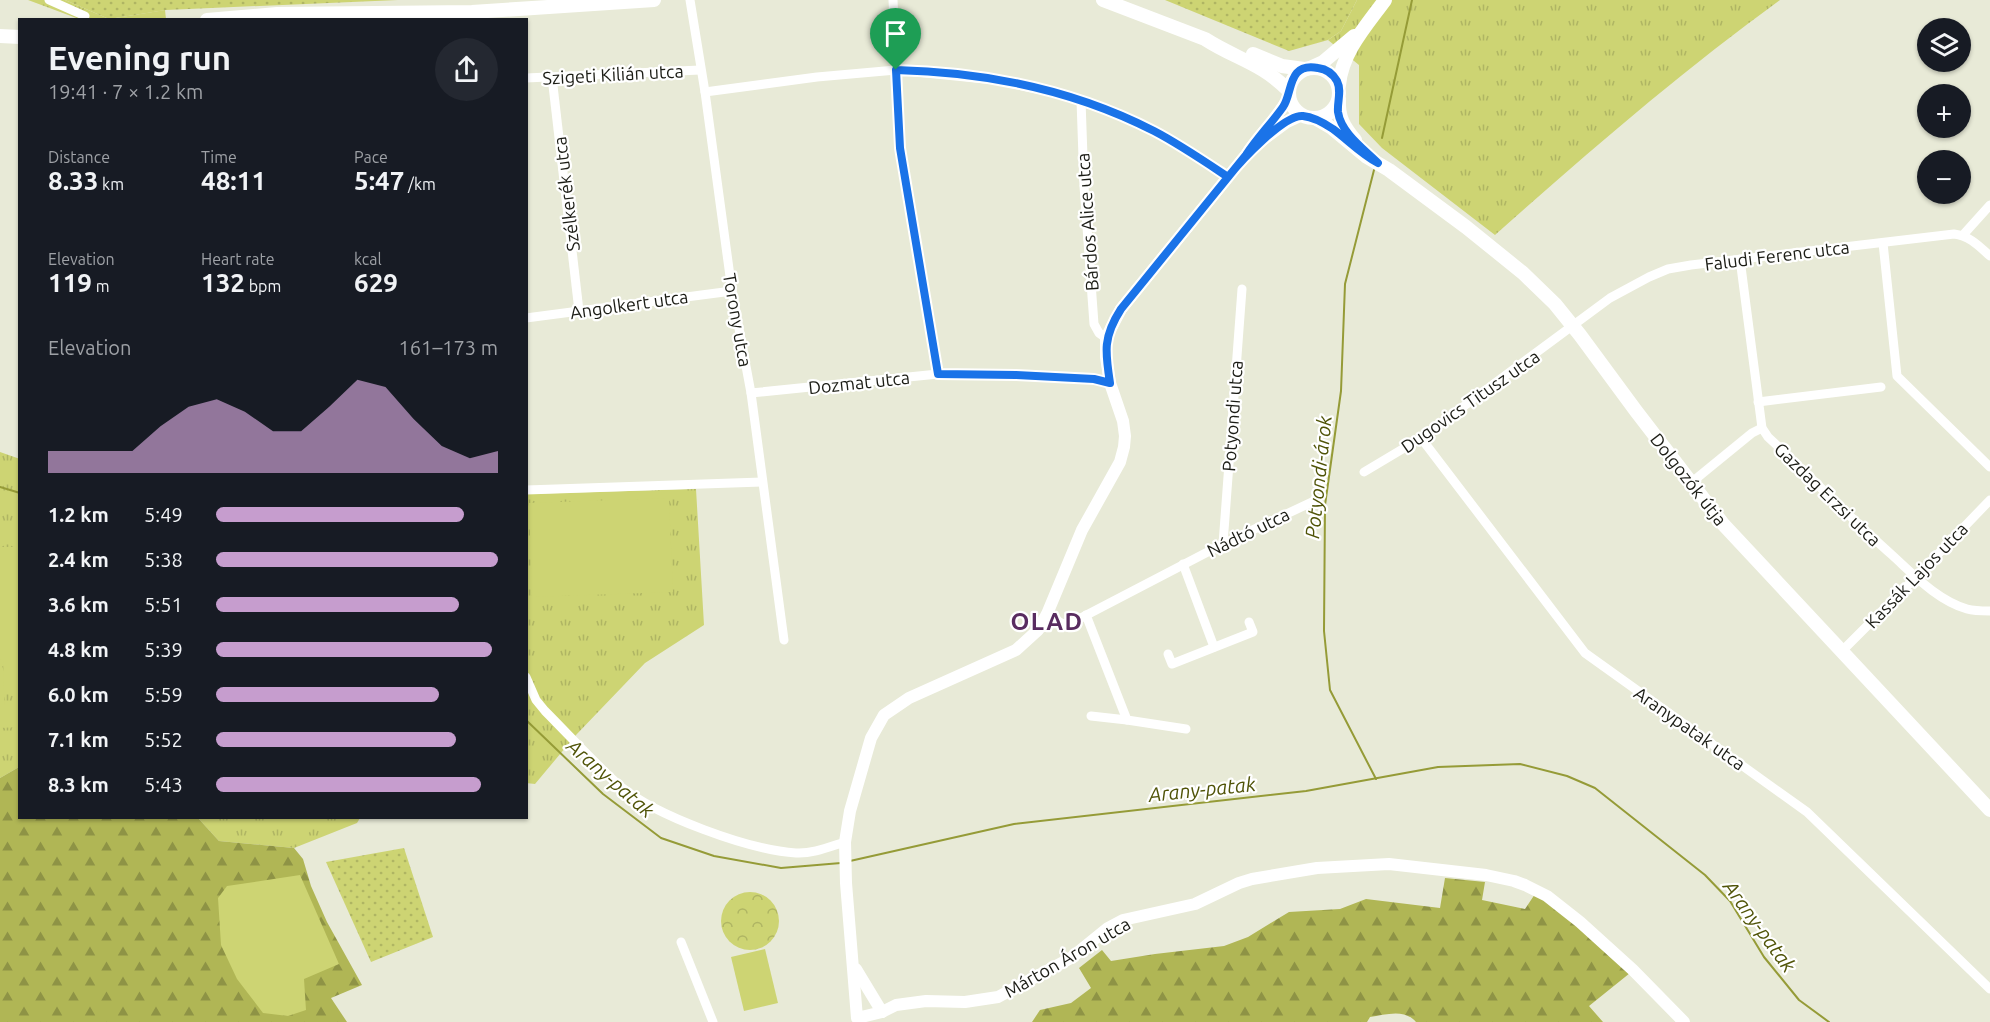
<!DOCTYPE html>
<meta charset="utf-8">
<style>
:root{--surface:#171b24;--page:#242831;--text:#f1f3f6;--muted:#9ea1a6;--accent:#c69dce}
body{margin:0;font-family:Ubuntu,sans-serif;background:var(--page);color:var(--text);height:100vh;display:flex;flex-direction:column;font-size:22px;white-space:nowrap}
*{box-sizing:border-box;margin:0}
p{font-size:20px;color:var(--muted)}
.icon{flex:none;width:33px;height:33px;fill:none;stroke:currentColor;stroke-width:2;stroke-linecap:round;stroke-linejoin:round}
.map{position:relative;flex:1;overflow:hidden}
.details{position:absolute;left:18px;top:18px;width:510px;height:801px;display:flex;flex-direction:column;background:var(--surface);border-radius:0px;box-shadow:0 2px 4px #0004}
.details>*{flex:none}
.buttons{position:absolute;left:1917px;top:18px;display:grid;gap:12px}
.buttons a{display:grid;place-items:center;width:54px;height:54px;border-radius:50%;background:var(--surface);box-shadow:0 2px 4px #0004;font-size:30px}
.pin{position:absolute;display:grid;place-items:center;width:51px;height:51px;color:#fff;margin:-62px -26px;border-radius:50% 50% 50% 0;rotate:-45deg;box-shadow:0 0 6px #0007}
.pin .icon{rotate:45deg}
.round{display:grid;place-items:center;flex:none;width:63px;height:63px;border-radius:32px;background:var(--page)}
.overview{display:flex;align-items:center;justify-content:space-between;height:102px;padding:0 30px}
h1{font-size:33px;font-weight:600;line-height:45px}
.figures{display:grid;grid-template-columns:repeat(3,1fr);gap:9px;height:102px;padding:6px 30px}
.figures div{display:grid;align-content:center}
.figures b{font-size:26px;font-weight:600}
.figures small{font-size:16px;font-weight:400}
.figures p{font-size:16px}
.chart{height:168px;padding:12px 30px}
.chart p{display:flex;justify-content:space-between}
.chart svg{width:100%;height:108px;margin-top:6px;fill:var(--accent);opacity:.7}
ul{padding:0 30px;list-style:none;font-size:20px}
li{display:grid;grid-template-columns:96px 72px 1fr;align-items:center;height:45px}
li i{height:15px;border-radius:8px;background:var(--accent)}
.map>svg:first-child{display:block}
</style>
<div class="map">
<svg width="1990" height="1022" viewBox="0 0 1990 1022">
<defs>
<pattern id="grass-tufts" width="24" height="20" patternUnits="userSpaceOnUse" patternTransform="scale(1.5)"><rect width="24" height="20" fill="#cdd473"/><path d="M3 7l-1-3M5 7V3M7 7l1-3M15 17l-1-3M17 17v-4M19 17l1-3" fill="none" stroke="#afb563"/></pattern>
<pattern id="forest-firs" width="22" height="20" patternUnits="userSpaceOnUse" patternTransform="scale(1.5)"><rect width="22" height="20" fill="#b0b655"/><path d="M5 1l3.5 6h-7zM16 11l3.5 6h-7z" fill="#8e9345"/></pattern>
<pattern id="park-crowns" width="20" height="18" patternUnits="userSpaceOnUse" patternTransform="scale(1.5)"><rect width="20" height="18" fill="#cdd473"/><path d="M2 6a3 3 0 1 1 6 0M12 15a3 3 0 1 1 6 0" fill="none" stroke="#afb563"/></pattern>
<pattern id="garden-dots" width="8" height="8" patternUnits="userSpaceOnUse" patternTransform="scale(1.5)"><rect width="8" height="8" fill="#cdd473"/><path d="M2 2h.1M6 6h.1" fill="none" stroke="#afb563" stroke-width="1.8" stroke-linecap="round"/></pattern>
</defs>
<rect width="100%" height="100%" fill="#e8ead7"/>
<!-- grass -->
<g fill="url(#grass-tufts)">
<polygon points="28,0 65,0 109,19 165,10 166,19 79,19"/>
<path d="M1357,0H1780C1681,72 1587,153 1495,235L1382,148L1359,124V65L1328,40L1341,31Z"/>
<polygon points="0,452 20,459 19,767 0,778"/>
<polygon points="696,489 704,625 645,663 576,735 535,784 526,783 526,494"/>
<polygon points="198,818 360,818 357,823 294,848 219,841"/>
</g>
<!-- forest -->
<g fill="url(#forest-firs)">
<polygon points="19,767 20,818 198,818 219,841 294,848 303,859 311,886 327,922 362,985 331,998 347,1022 0,1022 0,778"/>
<path d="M1445,878L1485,882L1482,900L1525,909L1535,894L1577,923L1630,973L1589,1006L1603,1022H1416C1404,1008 1385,1015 1370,1017L1367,1022H1032L1040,1010L1071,1003L1091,988L1079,968L1102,950L1111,961L1155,954L1224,946L1248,937L1289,912L1340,909L1366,899L1440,908Z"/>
</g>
<!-- park -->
<circle fill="url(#park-crowns)" cx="750" cy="921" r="29"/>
<!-- garden -->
<g fill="url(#garden-dots)">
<polygon points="65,0 398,0 166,10 109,19"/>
<polygon points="1165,0 1357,0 1341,31 1328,40 1289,51"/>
<polygon points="404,848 433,937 371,962 326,862"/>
</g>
<!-- pitch -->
<g fill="#cdd473">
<polygon points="669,498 673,592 532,597 529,503"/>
<polygon points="0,547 19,547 19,691 4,691 3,660 0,659"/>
<polygon points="0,694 4,694 5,705 19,705 19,727 0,728"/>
<polygon points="282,818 325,818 302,839"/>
<polygon points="300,875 339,964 304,979 306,1010 288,1016 263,1013 237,979 221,945 218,898 227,886"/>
<polygon points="765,949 778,1003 744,1011 731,957"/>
</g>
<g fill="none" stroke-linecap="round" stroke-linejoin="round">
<!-- stream -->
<g stroke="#959b37" stroke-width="2">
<polyline points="1382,138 1412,0"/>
<polyline points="1374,170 1345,284 1341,391 1325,505 1324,631 1330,690 1376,779"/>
<polyline points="0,487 20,493"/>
<polyline points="526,720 603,794 661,838 714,856 781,868 841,863"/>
<polyline points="850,861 1014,824 1306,791 1438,767 1520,764 1567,776 1595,788 1705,875 1730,901 1764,957 1799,1000 1829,1022"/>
</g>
<!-- minor -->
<g stroke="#fff" stroke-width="9">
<polyline points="49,0 85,16"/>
<polyline points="690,0 705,92 732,291 751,393 784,640"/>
<polyline points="893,0 900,148 938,374"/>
<polyline points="552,77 579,311"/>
<polyline points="526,78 700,70"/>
<polyline points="705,92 817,77 896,70 995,80 1060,94 1117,114 1155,131 1228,177"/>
<polyline points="1081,100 1084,186 1094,324 1099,333 1106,338"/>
<polyline points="1963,235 1990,205"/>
<polyline points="1883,243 1897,376 1990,467"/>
<path d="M1740,259L1762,428L1768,437C1810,476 1849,517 1892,555C1914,575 1937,600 1967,609C1974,611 1982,611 1990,611"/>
<polyline points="526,318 732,291"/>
<polyline points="751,393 938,374 1016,375 1094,379 1110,383"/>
<polyline points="1758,402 1881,387"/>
<polyline points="1421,438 1585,653 1807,812 1990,989"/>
<path d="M1364,472L1421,438L1610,298L1649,277L1668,269L1691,265L1954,234C1970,236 1979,246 1990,256"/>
<polyline points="1692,482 1752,433 1762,428"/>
<polyline points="526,490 762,482"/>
<polyline points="1223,544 1242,289"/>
<polyline points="1183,564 1214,647"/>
<polyline points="1047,614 1063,624 1075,621 1223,544 1314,501"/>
<polyline points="1086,615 1127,720 1186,729"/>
<polyline points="1843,650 1915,578 1990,500"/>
<polyline points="1168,654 1172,664 1253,632 1249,622"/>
<path d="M526,677L536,700L545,711C570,736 594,763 620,786C656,816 749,850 796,853C812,854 829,847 845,842"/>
<polyline points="1091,716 1127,720"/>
<polyline points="681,942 713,1022"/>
</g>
<!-- tertiary -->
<g stroke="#fff" stroke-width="12">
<path d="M1289,96C1279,117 1259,134 1246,155L1121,309L1106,338V357L1110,383L1123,421L1125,436L1124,447L1120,462L1082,530L1047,614L1038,630L1016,650L909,698L884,715L871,738L850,811L845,842L846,883L857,1018L882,1012L896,1005L926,1001L965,1002L998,997L1071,958L1108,928L1123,920L1195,904L1239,883L1252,879L1317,868L1389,864L1486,875L1514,881L1525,885L1547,896L1580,922L1633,970L1684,1022"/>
<polyline points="1260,142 1287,122 1302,115"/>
<polyline points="856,969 882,1012"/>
</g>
<!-- secondary -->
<g stroke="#fff" stroke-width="14">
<path d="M1103,0L1205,39C1236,59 1262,63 1289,91"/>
<polyline points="207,20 277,14 472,12 654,0"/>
<polyline points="0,36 20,37"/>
<polyline points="1253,54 1282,66 1304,69"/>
<polyline points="1312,67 1323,62 1354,36"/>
<circle cx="1314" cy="93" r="25"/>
<path d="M1339,85C1342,52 1366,26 1385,0"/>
<path d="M1339,100C1338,117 1344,127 1355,140"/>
<polyline points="1315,118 1332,128 1367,157 1389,170 1466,227 1523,273 1555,304 1580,335 1636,411 1723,524 1990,810"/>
</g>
</g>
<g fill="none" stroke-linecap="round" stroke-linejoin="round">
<!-- route casing -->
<g stroke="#fff" stroke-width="12">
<path id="route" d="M896,70C984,72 1074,90 1154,131C1179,144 1204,161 1228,177C1240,162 1284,114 1303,116C1314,117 1324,123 1333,129C1348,140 1361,154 1378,163C1364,149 1341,133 1338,112C1337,102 1342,91 1337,81C1333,74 1326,69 1318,68C1287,62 1293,93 1283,107C1271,124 1257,138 1246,155L1121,309C1103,337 1105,351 1110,383L1094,379L1016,375L938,374L900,148L896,70"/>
</g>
<!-- route -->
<use href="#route" stroke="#1a73e8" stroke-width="8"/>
</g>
<g text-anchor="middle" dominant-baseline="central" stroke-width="4.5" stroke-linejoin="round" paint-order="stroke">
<!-- street labels -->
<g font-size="18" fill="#1b1c15" stroke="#fff">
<text transform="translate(613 74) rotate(-3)">Szigeti Kilián utca</text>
<text transform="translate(566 194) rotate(-97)">Szélkerék utca</text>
<text transform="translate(1087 222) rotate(-94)">Bárdos Alice utca</text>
<text transform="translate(1777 255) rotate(-7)">Faludi Ferenc utca</text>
<text transform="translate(629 304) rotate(-8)">Angolkert utca</text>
<text transform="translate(738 320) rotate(80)">Torony utca</text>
<text transform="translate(859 382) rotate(-6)">Dozmat utca</text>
<text transform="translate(1470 401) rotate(-35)">Dugovics Titusz utca</text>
<text transform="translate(1232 416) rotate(-86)">Potyondi utca</text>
<text transform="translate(1689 479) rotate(52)">Dolgozók útja</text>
<text transform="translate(1828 494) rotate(44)">Gazdag Erzsi utca</text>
<text transform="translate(1248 532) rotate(-26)">Nádtó utca</text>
<text transform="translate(1916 575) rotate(-46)">Kassák Lajos utca</text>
<text transform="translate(1690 728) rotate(35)">Aranypatak utca</text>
<text transform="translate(1067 957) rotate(-30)">Márton Áron utca</text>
</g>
<!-- water labels -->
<g font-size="20" font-style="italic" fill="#505408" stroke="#fff">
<text transform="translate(1318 477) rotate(-84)">Potyondi-árok</text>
<text transform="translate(611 778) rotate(41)">Arany-patak</text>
<text transform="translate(1202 789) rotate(-6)">Arany-patak</text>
<text transform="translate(1760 926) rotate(54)">Arany-patak</text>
</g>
<!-- district labels -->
<g font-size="24" font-weight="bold" letter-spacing="1.5" fill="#592c60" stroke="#fff">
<text x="1047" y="621">OLAD</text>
</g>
</g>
</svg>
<div class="buttons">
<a><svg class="icon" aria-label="layers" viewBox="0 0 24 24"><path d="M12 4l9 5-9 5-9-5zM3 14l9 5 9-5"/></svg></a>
<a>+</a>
<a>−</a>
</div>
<div class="pin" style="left:896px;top:70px;background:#1e9e55"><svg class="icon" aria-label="arrive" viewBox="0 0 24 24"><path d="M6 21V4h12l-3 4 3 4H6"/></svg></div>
<section class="details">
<div class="overview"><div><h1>Evening run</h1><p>19:41 · 7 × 1.2 km</p></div><a class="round"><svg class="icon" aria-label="share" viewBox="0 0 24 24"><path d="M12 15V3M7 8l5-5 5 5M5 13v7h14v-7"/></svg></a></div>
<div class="figures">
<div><p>Distance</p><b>8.33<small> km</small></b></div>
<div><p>Time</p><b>48:11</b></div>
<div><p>Pace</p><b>5:47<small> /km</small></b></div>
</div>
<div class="figures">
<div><p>Elevation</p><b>119<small> m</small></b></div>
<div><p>Heart rate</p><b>132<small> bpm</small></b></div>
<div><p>kcal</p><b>629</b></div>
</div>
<div class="chart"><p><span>Elevation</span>161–173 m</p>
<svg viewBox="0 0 160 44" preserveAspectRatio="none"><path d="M0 44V35L10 35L20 35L30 35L40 25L50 17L60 14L70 19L80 27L90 27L100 17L110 6L120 9L130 22L140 33L150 38L160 35V44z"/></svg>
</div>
<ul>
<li><b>1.2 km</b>5:49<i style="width:88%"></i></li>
<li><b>2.4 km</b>5:38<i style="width:100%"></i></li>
<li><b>3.6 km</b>5:51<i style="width:86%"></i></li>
<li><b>4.8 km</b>5:39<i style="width:98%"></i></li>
<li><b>6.0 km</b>5:59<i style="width:79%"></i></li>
<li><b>7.1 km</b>5:52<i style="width:85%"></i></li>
<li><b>8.3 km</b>5:43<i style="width:94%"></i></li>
</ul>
</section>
</div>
